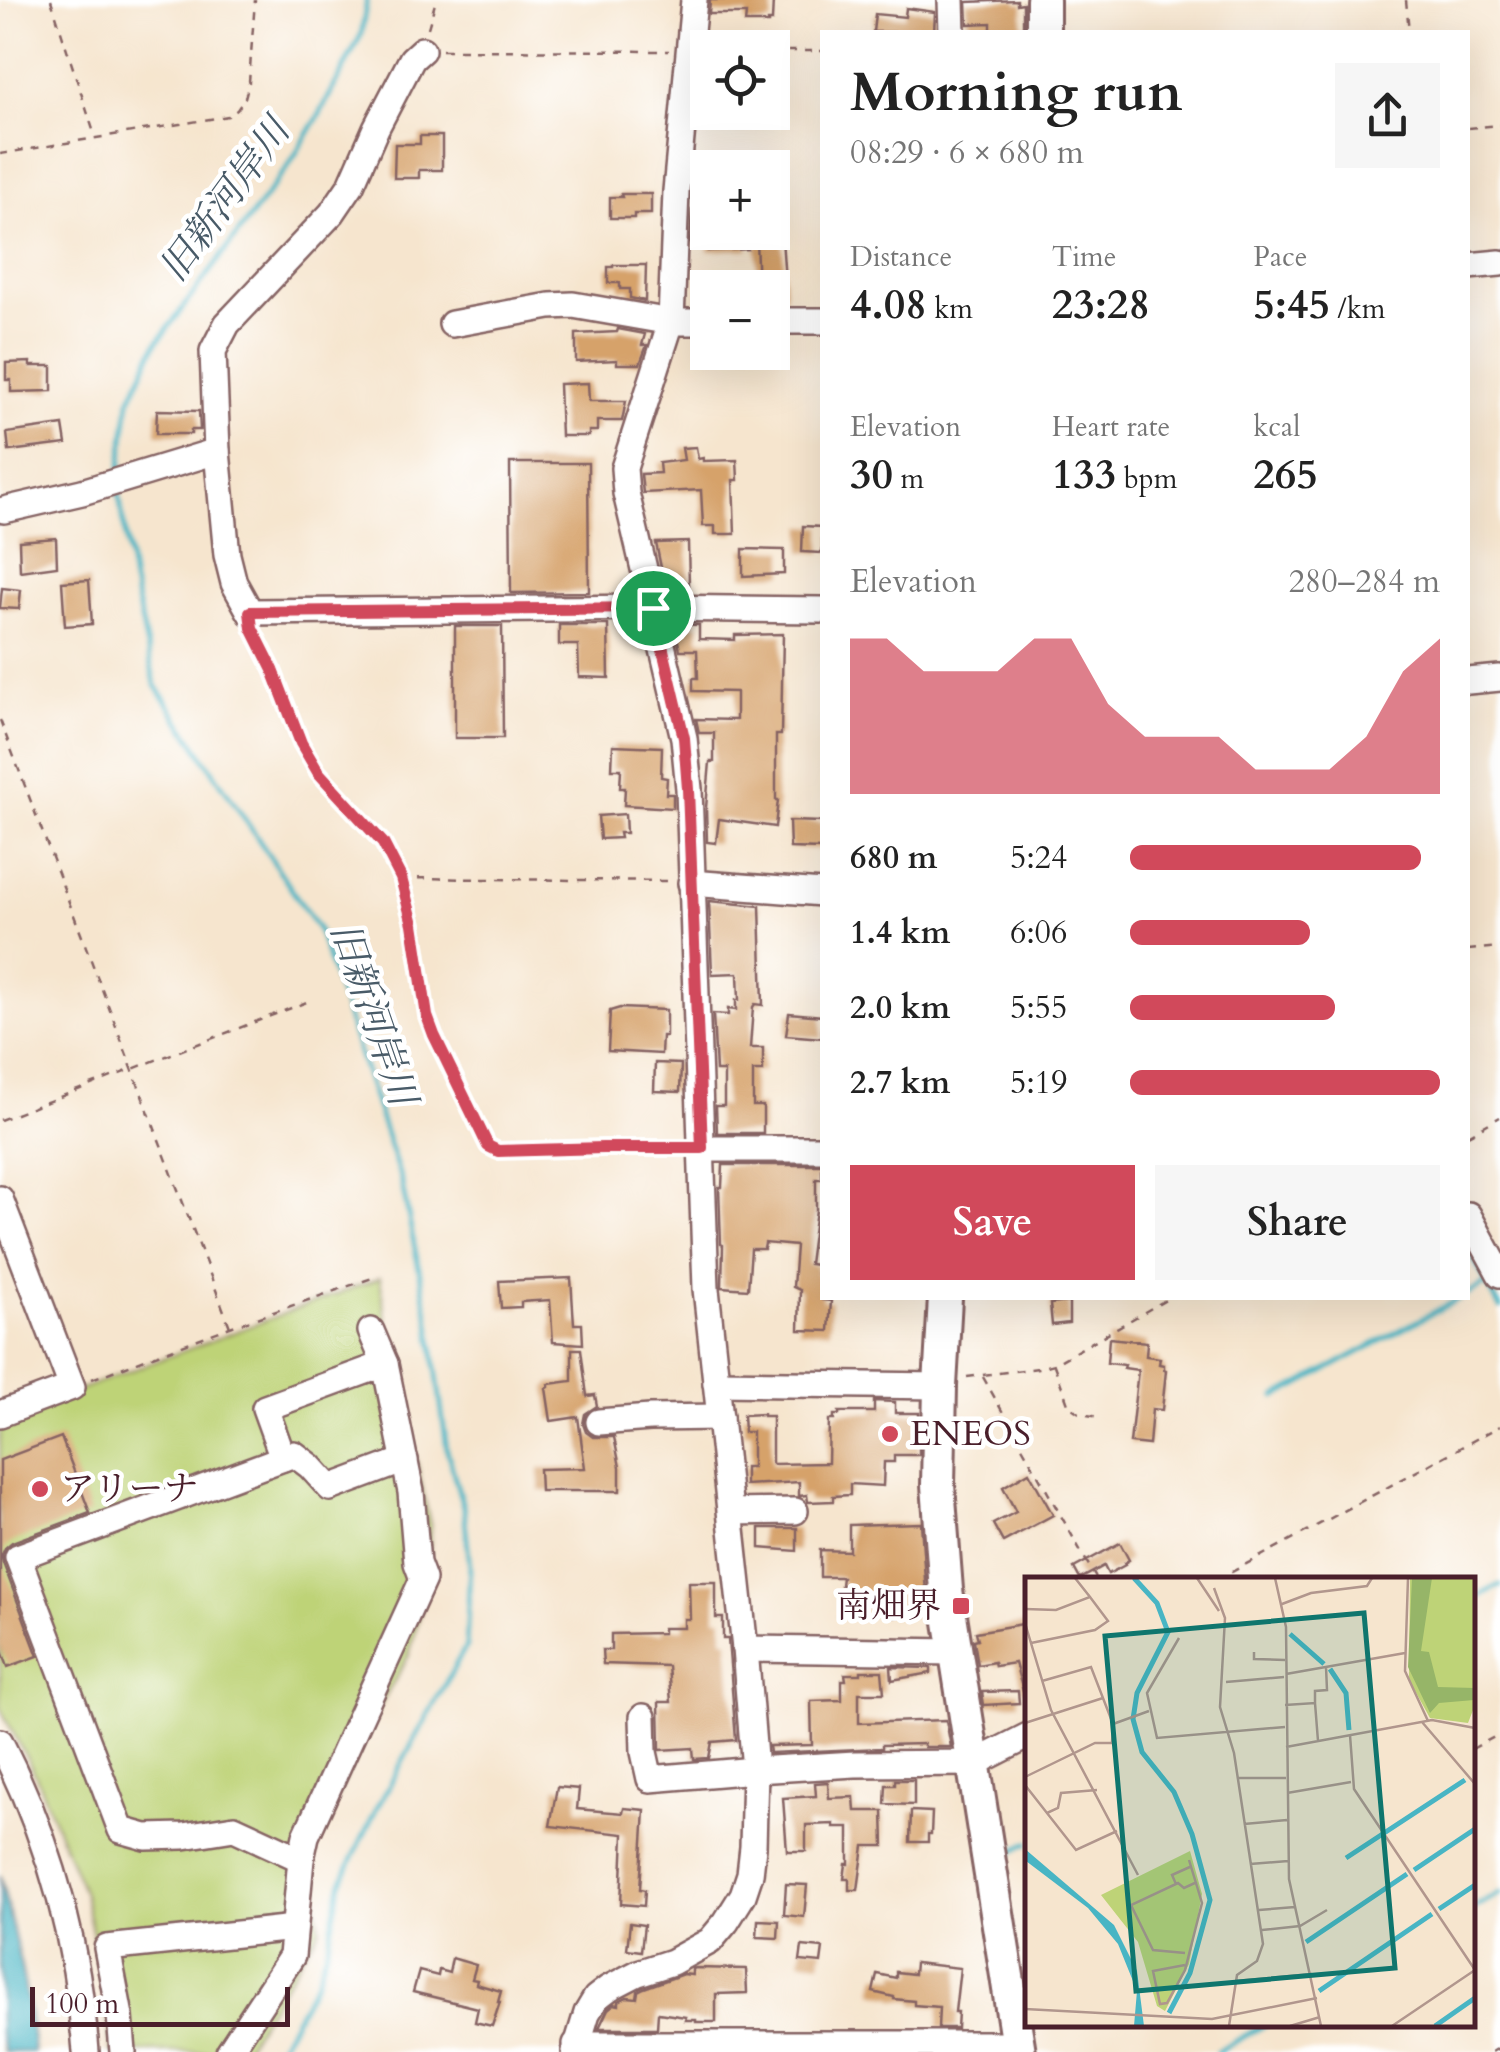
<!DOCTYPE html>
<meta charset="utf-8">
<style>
:root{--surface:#fff;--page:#f6f6f6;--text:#222;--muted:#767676;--accent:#d1495b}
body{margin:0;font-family:Cardo,"Noto Serif JP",serif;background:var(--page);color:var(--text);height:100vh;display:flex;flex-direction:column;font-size:38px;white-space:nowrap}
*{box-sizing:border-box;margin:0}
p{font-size:32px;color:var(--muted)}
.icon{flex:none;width:55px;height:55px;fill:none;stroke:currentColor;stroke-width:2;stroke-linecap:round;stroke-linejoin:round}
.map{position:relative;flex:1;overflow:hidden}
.panel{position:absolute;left:820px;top:30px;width:650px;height:1270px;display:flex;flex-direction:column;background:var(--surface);border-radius:0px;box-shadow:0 10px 40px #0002}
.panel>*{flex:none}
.tools{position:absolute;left:690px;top:30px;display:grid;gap:20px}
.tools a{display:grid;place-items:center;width:100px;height:100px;border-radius:0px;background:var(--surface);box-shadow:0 10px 40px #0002;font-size:50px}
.scale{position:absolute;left:30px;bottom:25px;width:260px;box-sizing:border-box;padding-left:10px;border:5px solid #4a1f2b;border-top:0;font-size:28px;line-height:35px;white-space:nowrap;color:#4a1f2b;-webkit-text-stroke:8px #fff;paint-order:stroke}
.pin{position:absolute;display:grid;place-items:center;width:85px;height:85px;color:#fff;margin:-42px;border:5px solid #fff;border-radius:50%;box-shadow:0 2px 10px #0007}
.round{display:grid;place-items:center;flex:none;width:105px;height:105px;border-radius:0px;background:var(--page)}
.head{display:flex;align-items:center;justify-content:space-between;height:170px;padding:0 30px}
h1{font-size:55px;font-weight:600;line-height:75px}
.stats{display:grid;grid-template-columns:repeat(3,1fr);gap:15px;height:170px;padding:10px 30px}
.stats div{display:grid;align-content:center}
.stats b{font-size:42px;font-weight:600}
.stats small{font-size:28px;font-weight:400}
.stats p{font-size:28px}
.chart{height:280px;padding:20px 30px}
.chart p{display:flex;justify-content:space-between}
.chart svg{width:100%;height:180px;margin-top:10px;fill:var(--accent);opacity:.7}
.button{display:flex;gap:20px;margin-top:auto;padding:20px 30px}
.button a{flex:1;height:115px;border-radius:0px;background:var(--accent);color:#fff;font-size:40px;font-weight:600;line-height:115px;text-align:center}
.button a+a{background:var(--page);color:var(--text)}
ul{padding:0 30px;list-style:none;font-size:32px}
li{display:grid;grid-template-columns:160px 120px 1fr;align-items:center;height:75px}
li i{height:25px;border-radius:12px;background:var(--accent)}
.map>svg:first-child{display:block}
</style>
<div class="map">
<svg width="1500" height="2052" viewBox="0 0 1500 2052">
<rect width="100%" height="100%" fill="#fff"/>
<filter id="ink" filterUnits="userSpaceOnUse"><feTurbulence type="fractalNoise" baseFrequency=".01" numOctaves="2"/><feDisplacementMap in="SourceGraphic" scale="20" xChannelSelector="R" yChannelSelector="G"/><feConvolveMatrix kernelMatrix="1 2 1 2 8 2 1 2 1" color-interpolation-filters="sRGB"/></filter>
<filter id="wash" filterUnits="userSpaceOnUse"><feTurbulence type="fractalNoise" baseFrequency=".0048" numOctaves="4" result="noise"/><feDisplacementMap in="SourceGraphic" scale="40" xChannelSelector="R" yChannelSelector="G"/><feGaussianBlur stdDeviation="2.25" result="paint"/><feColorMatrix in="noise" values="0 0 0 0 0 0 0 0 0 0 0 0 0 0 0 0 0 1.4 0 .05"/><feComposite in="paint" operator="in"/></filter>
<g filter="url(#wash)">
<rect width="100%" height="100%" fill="#f6e5ce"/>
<!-- green -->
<polygon fill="#bed377" stroke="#847951" stroke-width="2.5" points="380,1278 393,1370 416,1458 431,1529 426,1591 409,1655 378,1710 308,1858 320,1928 242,2052 111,2052 103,1981 84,1894 35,1774 0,1708 0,1419"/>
<!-- water -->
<path fill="#48b5c4" stroke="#496a78" stroke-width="2.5" d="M0,1876C14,1934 29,1993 34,2052H4L0,2033Z"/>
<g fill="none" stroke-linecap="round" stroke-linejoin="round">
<!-- stream -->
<g stroke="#48b5c4" stroke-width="5">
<polyline points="120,472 129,402 156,344 289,165 320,114 361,35 367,0"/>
<polyline points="118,488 133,583 155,684 318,929 401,1180 430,1323 447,1450 464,1510 470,1567 466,1646 377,1808 341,1883 328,1944 317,1979 276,2052"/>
<polyline points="1468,1248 1500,1308"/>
<polyline points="1468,1294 1489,1282"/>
<polyline points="1276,1397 1460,1298"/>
<polyline points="1472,1600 1500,1585"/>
<polyline points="1004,1856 1028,1843"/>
<polyline points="1472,1909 1500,1893"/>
<polyline points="1217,2052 1266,2024"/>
</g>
</g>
<g id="blocks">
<!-- building -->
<g fill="#d6a26a">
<polygon points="710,0 773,0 772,21 768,21 768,23 745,23 746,14 709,14"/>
<polygon points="1017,0 1017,4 1023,3 1023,32 991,32 991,23 968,24 967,2"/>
<polygon points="906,8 935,12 934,32 873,32 875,14 905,17"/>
<polygon points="420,136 442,136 442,170 419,170 419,178 394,178 395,144 420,144"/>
<polygon points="621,194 651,194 651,214 634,214 634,218 610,218 610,197 622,197"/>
<polygon points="692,210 703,211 700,244 690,243"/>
<polygon points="709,232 748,232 748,249 708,251"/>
<polygon points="782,238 786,296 772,296 772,288 758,288 756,239"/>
<polygon points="613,265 646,265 645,301 630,298 630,289 620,289 620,283 608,283 608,267 613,267"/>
<polygon points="618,329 645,334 642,345 647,345 640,364 617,364 617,360 576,362 576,334 617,332"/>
<polygon points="30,362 30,366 52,366 52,391 11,392 11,380 6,380 6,363"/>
<polygon points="588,383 589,401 626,401 622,421 597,421 597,431 589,431 589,436 561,436 559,384"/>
<polygon points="157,410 199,411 200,430 191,430 191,434 156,434"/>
<polygon points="63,425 66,444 9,451 7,433"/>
<polygon points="696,447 698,459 703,458 703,461 737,460 738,480 733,480 735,534 715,534 715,526 703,526 701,490 643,493 641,474 660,473 659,463 684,460 682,448"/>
<polygon points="510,463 588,463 589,592 511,593"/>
<polygon points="803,526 822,527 822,553 802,552"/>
<polygon points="56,538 57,566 20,571 19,541"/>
<polygon points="688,542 689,586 677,586 677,592 666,592 656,543"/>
<polygon points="743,549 784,550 784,574 743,576"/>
<polygon points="89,580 92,624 65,626 62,582"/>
<polygon points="2,588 21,590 19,609 0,608"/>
<polygon points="674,624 699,625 699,639 735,640 735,635 783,634 781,735 776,735 776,800 778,800 775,827 719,819 716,843 707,842 706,808 710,762 714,762 714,733 699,733 696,719 736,720 736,692 693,691 693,678 698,678 697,650 680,650"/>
<polygon points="559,625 608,625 609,678 579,677 578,645 559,645"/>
<polygon points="455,626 502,626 503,738 455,738"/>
<polygon points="613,745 662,747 661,777 667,778 666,794 673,794 673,808 624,805 625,788 620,788 621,769 612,769"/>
<polygon points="625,814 626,833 619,833 620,838 600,839 598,816"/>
<polygon points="789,821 822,822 822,849 790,848"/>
<polygon points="709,901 760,906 763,1005 755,1004 753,1007 750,1048 763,1048 763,1071 753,1071 753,1106 763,1106 763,1133 717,1133 716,1106 724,1106 724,1071 716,1071 713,1014 728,1015 728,1009 736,1010 736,1000 739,1000 738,973 712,974"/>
<polygon points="620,1008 666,1010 666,1036 662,1036 661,1054 608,1051 610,1011"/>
<polygon points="789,1013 822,1016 822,1038 786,1035"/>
<polygon points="655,1063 681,1064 680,1092 654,1091"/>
<polygon points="723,1165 822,1165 822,1179 816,1179 816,1210 809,1264 817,1265 817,1274 822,1275 822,1300 831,1301 829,1331 799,1330 800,1290 793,1287 796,1246 765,1243 764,1249 751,1249 748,1289 722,1287 723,1245 721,1244 719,1187 722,1187"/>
<polygon points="571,1278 574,1324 582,1324 583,1344 553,1342 550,1300 521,1302 521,1307 501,1308 499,1281"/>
<polygon points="1069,1302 1069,1323 1052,1325 1050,1304"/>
<polygon points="1109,1338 1147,1342 1146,1356 1160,1358 1159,1364 1164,1365 1164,1369 1166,1370 1162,1410 1152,1409 1149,1445 1130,1443 1138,1370 1124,1368 1125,1365 1107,1363"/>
<polygon points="572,1349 581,1349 587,1396 595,1395 597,1406 585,1414 583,1424 586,1432 593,1437 614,1437 620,1467 620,1491 540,1491 539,1469 585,1468 578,1417 551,1421 546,1388 549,1387 549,1384 572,1381"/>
<polygon points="874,1401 895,1402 895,1413 919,1413 919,1455 894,1455 894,1462 884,1462 883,1486 850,1484 850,1495 833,1496 833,1501 808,1502 807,1495 799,1496 799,1482 745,1485 745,1467 752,1467 752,1432 744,1432 743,1415 763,1414 763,1416 772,1416 772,1464 828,1463 829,1420 834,1420 834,1415 839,1415 839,1412 874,1412"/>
<polygon points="61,1437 90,1513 12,1542 5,1548 2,1555 3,1563 38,1656 8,1667 0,1646 0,1460"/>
<polygon points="1029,1472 1053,1515 1003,1542 993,1524 1016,1512 1003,1487"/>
<polygon points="921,1523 927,1608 922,1608 923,1614 894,1617 894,1604 863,1604 864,1600 850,1599 850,1586 841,1585 842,1577 820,1577 820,1550 849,1551 849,1525"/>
<polygon points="760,1528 797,1528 797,1551 760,1548"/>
<polygon points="1120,1543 1129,1560 1124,1563 1125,1565 1108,1574 1104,1566 1080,1579 1074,1568"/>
<polygon points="689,1582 716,1582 716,1618 723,1618 723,1639 728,1639 736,1740 712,1742 709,1758 694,1759 693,1748 660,1750 659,1702 671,1702 668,1666 603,1664 602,1650 611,1650 611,1634 663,1633 663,1628 684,1628 684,1619 690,1619"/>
<polygon points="1028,1623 1028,1691 1023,1691 1015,1663 995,1666 994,1662 978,1665 974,1640 978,1639 976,1632"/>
<polygon points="891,1667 931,1668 931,1673 892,1680"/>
<polygon points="861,1671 882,1671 884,1693 859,1693 859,1723 946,1720 951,1747 925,1747 924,1744 882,1745 882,1748 770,1753 769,1746 812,1745 811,1701 842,1700 842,1680 846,1680 845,1674 861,1674"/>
<polygon points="1018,1691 1019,1703 984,1705 982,1692"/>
<polygon points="895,1780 914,1780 914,1805 885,1804 886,1785 895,1785"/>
<polygon points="828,1782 829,1798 854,1797 855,1811 883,1811 884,1846 864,1846 858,1890 849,1890 849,1879 844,1879 846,1864 849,1864 849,1827 834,1827 834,1824 806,1825 806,1851 787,1851 783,1798 816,1796 815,1783"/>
<polygon points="557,1787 579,1789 577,1809 623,1813 624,1808 645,1810 640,1889 645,1890 644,1906 621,1904 624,1834 550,1826"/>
<polygon points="911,1811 932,1812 931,1834 928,1834 928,1842 910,1842"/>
<polygon points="786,1884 807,1885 804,1917 784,1915"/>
<polygon points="758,1920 779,1921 778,1938 757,1937"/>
<polygon points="630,1923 644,1925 641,1951 627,1949"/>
<polygon points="802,1946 823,1948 821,1963 800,1961"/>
<polygon points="452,1958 476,1965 472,1979 477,1980 476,1984 501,1991 498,2002 500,2002 492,2026 475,2022 478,2008 413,1992 419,1971 438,1976 439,1970 449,1973"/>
<polygon points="915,1963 960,1968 955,2012 958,2012 957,2028 938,2028 939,2007 914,2005 914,2001 894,1999 894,1997 873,1992 877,1974 896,1978 896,1972 914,1974"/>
<polygon points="695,1968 746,1969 747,1993 716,1994 716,2022 696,2022 696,2020 685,2020 686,2017 658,2013 657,2028 599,2028 608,2009 614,2004 619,2005 619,2001 627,1997 637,1998 638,1991 644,1988 683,1974 692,1975 692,1969"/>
</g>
</g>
</g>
<g filter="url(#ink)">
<use href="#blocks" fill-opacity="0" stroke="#866464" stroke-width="2.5"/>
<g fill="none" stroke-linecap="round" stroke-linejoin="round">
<!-- minor casing -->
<g stroke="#866464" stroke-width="30">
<g id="minor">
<polyline points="951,0 952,32"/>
<polyline points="422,50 412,59 376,128 351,185 332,213 227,324 213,351 217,451 227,555 234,583 250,612 653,608 822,610"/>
<polyline points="1468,266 1500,263"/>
<polyline points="772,321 822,321"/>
<polyline points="452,324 550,306 573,305 671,322 708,322"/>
<polyline points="4,510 82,492 217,451"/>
<polyline points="1468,681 1500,678"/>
<polyline points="691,883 822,893"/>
<polyline points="702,1149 822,1149"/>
<polyline points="0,1199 72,1387 0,1414"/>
<polyline points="1468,1215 1500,1274"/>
<polyline points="716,1383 940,1386"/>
<polyline points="599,1422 650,1418 720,1417"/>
<polyline points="283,1458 265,1408 385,1364"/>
<polyline points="731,1512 795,1511"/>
<polyline points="745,1649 955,1652"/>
<polyline points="643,1717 644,1752 650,1779 755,1770 855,1764 975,1763 1028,1736"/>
<path d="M0,1742C49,1838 78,1944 86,2052"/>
<polyline points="301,1859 234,1828 184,1836 146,1837 121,1830 18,1557 294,1454 310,1466 330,1488 405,1460"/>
<polyline points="576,2044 1018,2044"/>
<polyline points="123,2052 120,2016 107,1948 294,1928"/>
<polyline points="229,2052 292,1956 301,1859 306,1836 423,1579 417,1563 411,1492 385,1364 371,1331"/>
<polyline points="575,2052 587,2013 596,1998 609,1988 638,1973 672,1962 710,1941 726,1922 743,1895 750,1874 753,1847 755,1770 745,1649 706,1289 689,789 684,738 626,493 624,468 671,322 676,191 694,0"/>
</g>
</g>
<!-- major casing -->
<g stroke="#866464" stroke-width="38">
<g id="major">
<polyline points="1043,32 1043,0"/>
<polyline points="945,1298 940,1386 938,1485 946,1590 1019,2052"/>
</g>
</g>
<!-- path -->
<g stroke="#866464" stroke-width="2.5" stroke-dasharray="8 8" stroke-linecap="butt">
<polyline points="51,0 95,136"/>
<polyline points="1406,0 1409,32"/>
<polyline points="428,28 436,0"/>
<polyline points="442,50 669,51"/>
<polyline points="772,51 822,51"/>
<polyline points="1468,128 1500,125"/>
<polyline points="0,154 228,116 237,110 245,98 249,82 255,0"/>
<path d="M255,633C276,676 290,727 315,766C329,788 350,805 368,824C381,839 392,858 400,876C421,927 416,984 434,1035L488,1147L497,1151L680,1148"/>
<polyline points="0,720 230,1327"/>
<polyline points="402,878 669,881"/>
<polyline points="1468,950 1500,947"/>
<polyline points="0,1120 312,1000"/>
<polyline points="1468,1135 1500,1117"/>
<polyline points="1054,1365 1069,1406 1081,1414 1099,1417"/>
<polyline points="967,1377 1038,1368 1054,1364 1169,1298"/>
<polyline points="983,1377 1097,1580"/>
<polyline points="92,1379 230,1327 378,1276"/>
<polyline points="1217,1580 1500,1426"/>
<polyline points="1472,1749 1500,1734"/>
<polyline points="1492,2052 1500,2047"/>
</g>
<!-- minor -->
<use href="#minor" stroke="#fff" stroke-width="25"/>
<!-- major -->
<use href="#major" stroke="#fff" stroke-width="32"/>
</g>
</g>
<g fill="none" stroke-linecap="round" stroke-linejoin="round" filter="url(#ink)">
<!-- route casing -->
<g stroke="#fff" stroke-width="20">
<polygon id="route" points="653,608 684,738 688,789 702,1148 603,1148 498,1151 488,1146 434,1035 427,1016 413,924 401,878 383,843 318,772 301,743 273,670 252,628 250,612"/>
</g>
<!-- route -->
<use href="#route" stroke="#d1495b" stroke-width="12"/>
</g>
<!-- markers -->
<g fill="#d1495b" stroke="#fff" stroke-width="4">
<circle cx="890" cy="1434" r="10"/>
<circle cx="40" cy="1489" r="10"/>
<rect x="951" y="1596" width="20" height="20" rx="5"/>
</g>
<g text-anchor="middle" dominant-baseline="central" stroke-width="9" stroke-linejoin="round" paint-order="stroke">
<!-- poi labels -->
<g font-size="35" fill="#4a1f2b" stroke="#fff" text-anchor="start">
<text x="910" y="1434">ENEOS</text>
<text x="60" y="1489">アリーナ</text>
<text x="941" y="1606" text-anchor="end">南畑界</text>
</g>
<!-- water labels -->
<g font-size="38" font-style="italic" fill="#495b68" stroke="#fff">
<text transform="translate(225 200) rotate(-54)">旧新河岸川</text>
<text transform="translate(373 1014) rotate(71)">旧新河岸川</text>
</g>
</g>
<!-- overview -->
<g transform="translate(1025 1577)">
<rect width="450" height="450" fill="#f6e5ce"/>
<path d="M385,1H450V128L443,146L405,141L384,103ZM165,274L177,317L164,387L140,434L132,429L113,365L76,318Z" fill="#bed377"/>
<path d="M387,1H407L396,74L404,75L413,110L450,111L449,123L414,126L405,136L383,90Z" fill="#96b568"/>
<path d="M0,272L89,348L112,394L119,449H109L112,414L93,367L63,331L1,284Z" fill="#48b5c4"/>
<path fill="none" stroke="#48b5c4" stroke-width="5" d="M109,1L132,26L143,55L112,116L108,142L117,175L149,215L167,257L185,323L165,396L144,436M265,57L299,87M305,92L321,116L324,153M321,281L440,203M389,293L450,252M414,332L450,308M281,365L382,297M294,414L407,337M410,449L450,421"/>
<path fill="none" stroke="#b1968d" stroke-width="2.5" d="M172,1L194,34M250,1L261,50L264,302L296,449M383,1L380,94L403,144M189,11L200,41L195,130L209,176L238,367L232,384L212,398L204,449M257,27L286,16L342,9L347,1M0,32L31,33L65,20L50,1M0,46L26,133L113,298M154,61L122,116L132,161L260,150M6,66L70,53L83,44L65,20M229,75V82L260,83M261,97L380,76M201,105L259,100M290,126V114L302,113L301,90M260,128L290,126L293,164M397,145L450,207M0,146L78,121M88,147L124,134M325,158L329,212L450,393M261,170L407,143L450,151M0,200L70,166H87L88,147L66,90L17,104M213,201H261M0,208L51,273L92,254M262,216L326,205M22,236L33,231L36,216L72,213M219,247L262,243M225,287L263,284M151,307L147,298L167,289M234,333L270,330M237,353L275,349L302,333M160,376L128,373L106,328L153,306L159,311L172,305M160,388L128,394L135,427L142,426L160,393L177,326L164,283M210,404L287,397M0,432L187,442L292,421M265,449L295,440M367,449L450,393"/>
<path fill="#0f766e" fill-opacity="0.15" stroke="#0f766e" stroke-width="5" d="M339,36L370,391L111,414L80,59Z"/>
<rect width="450" height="450" fill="none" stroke="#4a1f2b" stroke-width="5"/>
</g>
</svg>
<div class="tools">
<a><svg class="icon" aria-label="locate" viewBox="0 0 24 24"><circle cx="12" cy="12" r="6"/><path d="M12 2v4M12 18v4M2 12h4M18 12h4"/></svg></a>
<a>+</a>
<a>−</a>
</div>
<div class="scale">100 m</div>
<div class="pin" style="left:653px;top:608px;background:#1e9e55"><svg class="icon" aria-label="arrive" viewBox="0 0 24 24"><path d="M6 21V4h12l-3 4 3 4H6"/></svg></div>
<section class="panel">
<div class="head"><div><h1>Morning run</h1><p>08:29 · 6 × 680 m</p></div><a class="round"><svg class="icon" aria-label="share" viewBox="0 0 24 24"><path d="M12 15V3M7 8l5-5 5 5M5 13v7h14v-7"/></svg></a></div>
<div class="stats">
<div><p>Distance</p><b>4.08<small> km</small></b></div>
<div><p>Time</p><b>23:28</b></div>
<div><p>Pace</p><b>5:45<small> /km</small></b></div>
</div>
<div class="stats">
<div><p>Elevation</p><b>30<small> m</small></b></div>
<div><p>Heart rate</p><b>133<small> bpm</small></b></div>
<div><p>kcal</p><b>265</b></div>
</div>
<div class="chart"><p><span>Elevation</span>280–284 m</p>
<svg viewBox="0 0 160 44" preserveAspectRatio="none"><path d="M0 44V6L10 6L20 14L30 14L40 14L50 6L60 6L70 22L80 30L90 30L100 30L110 38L120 38L130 38L140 30L150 14L160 6V44z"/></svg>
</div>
<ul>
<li><b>680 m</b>5:24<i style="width:94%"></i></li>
<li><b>1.4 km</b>6:06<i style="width:58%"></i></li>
<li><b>2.0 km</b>5:55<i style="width:66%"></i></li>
<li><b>2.7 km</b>5:19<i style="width:100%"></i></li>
</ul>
<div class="button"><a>Save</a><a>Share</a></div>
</section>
</div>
